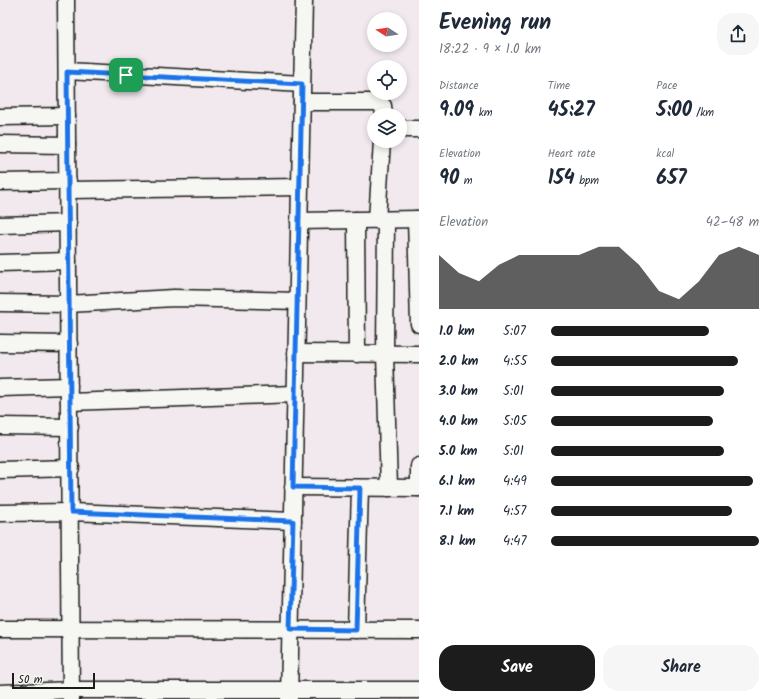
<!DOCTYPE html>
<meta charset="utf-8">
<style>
:root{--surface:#fff;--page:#f6f6f7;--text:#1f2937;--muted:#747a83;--accent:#1c1c1c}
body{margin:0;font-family:Kalam,sans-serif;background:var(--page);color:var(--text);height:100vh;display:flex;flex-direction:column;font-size:15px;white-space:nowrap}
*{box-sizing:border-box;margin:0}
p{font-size:13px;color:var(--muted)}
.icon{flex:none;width:22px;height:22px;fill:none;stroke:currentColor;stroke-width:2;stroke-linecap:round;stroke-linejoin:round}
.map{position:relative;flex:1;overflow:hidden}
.drawer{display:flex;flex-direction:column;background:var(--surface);width:360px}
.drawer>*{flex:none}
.needle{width:26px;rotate:282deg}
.tools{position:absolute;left:367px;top:12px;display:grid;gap:8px}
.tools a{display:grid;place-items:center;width:40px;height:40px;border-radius:50%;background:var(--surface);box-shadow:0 2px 6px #0003;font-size:20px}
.scale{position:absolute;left:12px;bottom:10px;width:83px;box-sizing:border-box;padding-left:4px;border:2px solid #1c1c1c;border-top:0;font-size:11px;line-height:14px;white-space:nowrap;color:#1c1c1c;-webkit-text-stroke:3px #f6f6f2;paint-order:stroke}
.pin{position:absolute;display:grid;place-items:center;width:34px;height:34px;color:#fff;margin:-17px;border-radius:8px;box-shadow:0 2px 6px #0006}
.round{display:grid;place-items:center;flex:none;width:42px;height:42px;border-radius:16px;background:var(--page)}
.summary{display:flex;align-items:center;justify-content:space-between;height:68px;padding:0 20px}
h1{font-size:22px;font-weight:700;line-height:30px}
.stats{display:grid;grid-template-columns:repeat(3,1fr);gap:6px;height:68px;padding:4px 20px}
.stats div{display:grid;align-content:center}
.stats b{font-size:20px;font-weight:700}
.stats small{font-size:11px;font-weight:400}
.stats p{font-size:11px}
.chart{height:112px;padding:8px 20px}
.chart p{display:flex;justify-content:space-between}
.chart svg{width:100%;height:72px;margin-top:4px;fill:var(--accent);opacity:.7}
.primary-button{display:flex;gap:8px;margin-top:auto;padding:8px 20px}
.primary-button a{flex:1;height:46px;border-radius:16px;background:var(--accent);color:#fff;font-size:16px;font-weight:700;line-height:46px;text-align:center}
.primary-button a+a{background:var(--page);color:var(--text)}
ul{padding:0 20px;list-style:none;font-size:13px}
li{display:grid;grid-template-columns:64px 48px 1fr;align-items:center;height:30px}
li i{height:10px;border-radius:5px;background:var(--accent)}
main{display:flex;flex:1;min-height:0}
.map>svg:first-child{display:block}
</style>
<main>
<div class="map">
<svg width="419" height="699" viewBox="0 0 419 699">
<rect width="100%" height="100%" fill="#f1e9ee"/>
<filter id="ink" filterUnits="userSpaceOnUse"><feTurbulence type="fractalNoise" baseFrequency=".025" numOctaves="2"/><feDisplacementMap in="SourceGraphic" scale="8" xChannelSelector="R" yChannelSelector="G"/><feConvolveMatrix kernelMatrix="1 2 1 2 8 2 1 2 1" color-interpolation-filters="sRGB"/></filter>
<g filter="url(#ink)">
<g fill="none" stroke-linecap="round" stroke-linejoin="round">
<!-- minor casing -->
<g stroke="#1c1c1c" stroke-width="19">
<g id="minor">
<polyline points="66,0 71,699"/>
<polyline points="67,71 302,84"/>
<polyline points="302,102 377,102 383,106 384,115"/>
<polyline points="0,117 67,116"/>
<polyline points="400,129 419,129"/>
<polyline points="0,144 67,145"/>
<polyline points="0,182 68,181"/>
<polyline points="68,190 300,187"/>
<polyline points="416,219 419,324"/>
<polyline points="356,220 357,354"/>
<polyline points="377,220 382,141"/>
<polyline points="386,220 385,354 389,488"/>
<polyline points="299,221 419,219"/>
<polyline points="0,225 68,223"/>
<polyline points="0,263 68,261"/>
<polyline points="0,303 68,304 174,298 297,301"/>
<polyline points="0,343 69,344"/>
<polyline points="296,353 419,354"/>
<polyline points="0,388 69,386"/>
<polyline points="69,402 295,394"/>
<polyline points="0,426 70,427"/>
<polyline points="0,470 71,468"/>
<polyline points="293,487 419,488"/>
<polyline points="419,488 419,466"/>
<polyline points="0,513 71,512 293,521"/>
<polyline points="0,629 419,630"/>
<polyline points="356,630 360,488"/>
<polyline points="0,693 71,690 419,690"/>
<polyline points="289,699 304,0"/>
</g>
</g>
<!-- minor -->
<use href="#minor" stroke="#f6f6f2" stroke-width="16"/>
</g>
</g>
<g fill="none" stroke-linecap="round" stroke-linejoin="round" filter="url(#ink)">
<!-- route casing -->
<g stroke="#fff" stroke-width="8">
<polygon id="route" points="67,72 302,84 293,487 360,488 356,630 290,629 293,521 71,512"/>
</g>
<!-- route -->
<use href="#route" stroke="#1a73e8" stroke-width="5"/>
</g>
</svg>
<div class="tools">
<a><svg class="needle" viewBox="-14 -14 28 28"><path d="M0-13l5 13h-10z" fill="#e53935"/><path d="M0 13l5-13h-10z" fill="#747a83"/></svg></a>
<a><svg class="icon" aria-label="locate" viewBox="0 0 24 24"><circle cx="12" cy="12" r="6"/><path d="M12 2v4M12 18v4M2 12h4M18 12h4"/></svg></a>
<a><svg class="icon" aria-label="layers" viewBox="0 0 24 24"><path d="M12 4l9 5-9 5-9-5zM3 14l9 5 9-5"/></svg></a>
</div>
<div class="scale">50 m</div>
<div class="pin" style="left:126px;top:75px;background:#1e9e55"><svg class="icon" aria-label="arrive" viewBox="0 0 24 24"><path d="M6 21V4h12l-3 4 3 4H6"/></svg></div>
</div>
<section class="drawer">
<div class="summary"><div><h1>Evening run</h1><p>18:22 · 9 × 1.0 km</p></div><a class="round"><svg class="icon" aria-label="share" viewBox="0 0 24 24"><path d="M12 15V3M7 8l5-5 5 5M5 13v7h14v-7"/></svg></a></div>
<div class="stats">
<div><p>Distance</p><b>9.09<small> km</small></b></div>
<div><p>Time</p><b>45:27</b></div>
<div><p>Pace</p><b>5:00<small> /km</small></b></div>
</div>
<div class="stats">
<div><p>Elevation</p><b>90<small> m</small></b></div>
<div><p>Heart rate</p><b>154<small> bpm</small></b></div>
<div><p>kcal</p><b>657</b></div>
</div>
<div class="chart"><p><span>Elevation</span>42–48 m</p>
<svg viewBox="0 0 160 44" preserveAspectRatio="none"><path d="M0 44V11L10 22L20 27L30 17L40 11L50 11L60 11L70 11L80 6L90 6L100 17L110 33L120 38L130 27L140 11L150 6L160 11V44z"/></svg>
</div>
<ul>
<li><b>1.0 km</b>5:07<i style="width:76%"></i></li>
<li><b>2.0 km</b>4:55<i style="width:90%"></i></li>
<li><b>3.0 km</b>5:01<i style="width:83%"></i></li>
<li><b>4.0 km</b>5:05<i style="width:78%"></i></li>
<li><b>5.0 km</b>5:01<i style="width:83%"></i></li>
<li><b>6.1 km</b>4:49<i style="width:97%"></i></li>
<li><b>7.1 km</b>4:57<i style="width:87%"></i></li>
<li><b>8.1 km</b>4:47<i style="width:100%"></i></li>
</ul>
<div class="primary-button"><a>Save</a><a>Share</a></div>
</section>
</main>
